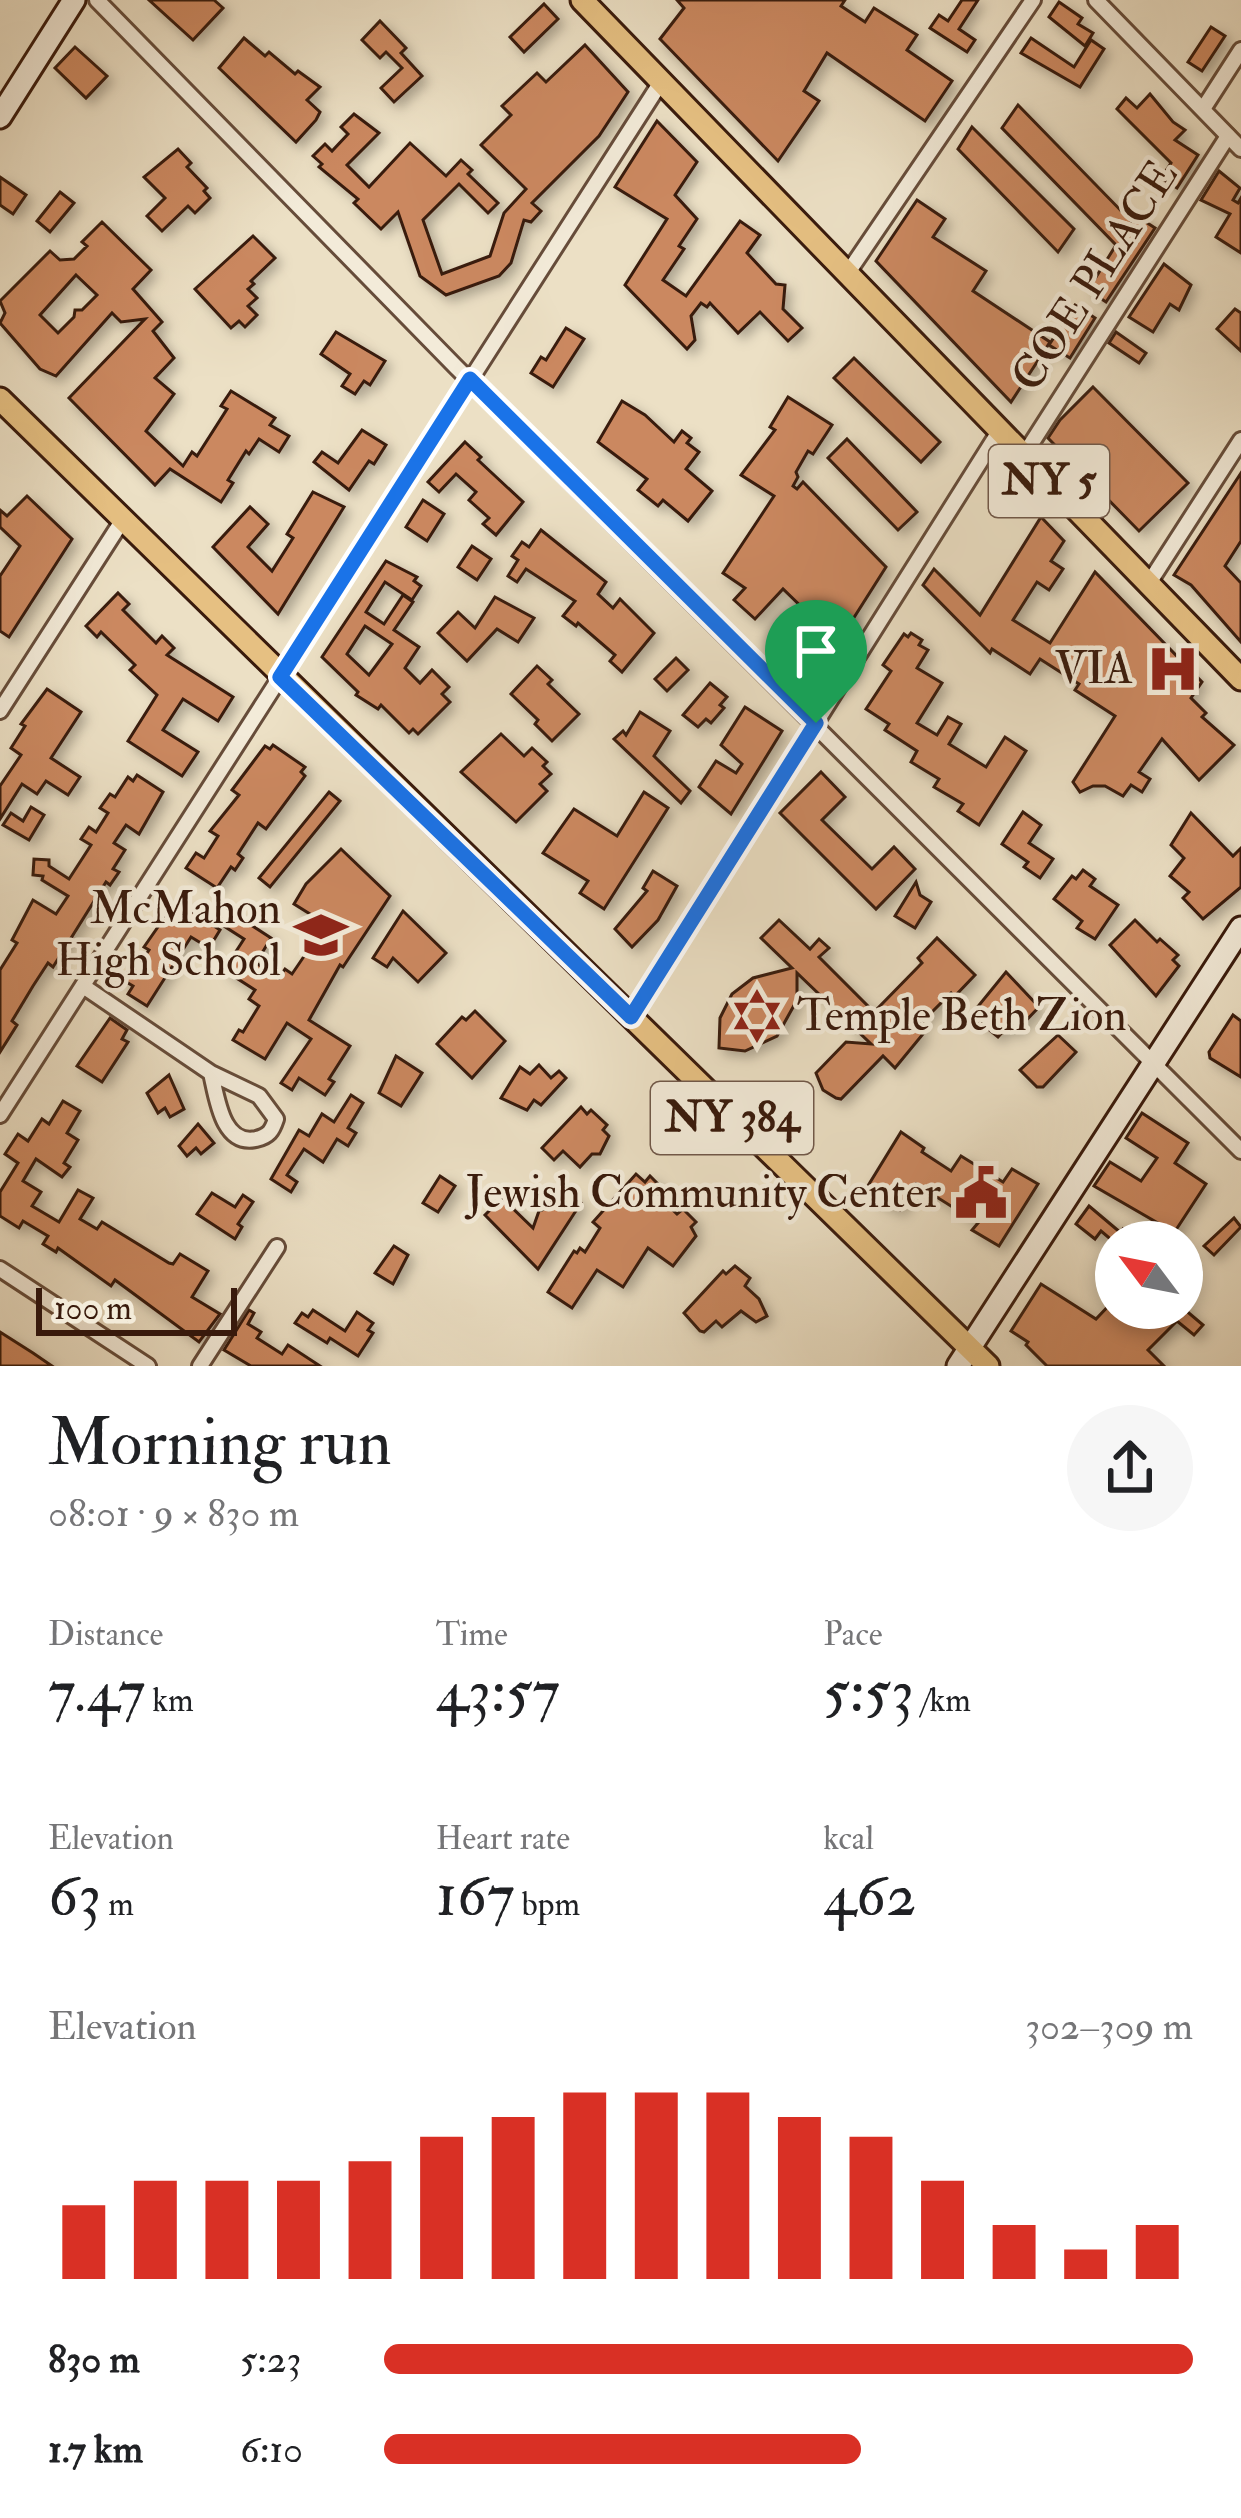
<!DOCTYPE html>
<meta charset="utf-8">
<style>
:root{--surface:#fff;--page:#f6f6f6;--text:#202124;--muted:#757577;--accent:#d93025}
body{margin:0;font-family:"IM FELL Double Pica",serif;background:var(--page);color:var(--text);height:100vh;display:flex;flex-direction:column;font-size:45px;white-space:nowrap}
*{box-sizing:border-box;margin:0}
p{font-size:39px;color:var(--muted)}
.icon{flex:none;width:66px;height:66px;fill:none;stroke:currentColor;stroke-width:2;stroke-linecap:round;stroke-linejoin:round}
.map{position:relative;height:1366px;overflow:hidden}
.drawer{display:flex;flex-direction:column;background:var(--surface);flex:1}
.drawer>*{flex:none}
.needle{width:78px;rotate:302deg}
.tools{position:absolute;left:1095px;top:1221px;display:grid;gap:24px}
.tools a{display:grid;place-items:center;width:108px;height:108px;border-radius:50%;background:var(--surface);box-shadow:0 6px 18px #0003;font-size:60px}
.scale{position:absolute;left:36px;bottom:30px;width:201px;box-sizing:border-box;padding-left:12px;border:6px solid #391a0c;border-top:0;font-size:33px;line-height:42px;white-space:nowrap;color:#391a0c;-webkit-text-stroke:9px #f3ebd9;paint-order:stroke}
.pin{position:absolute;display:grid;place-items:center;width:102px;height:102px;color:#fff;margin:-123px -51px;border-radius:50% 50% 50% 0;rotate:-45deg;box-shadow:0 0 12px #0007}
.pin .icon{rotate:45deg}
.round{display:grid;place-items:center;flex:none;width:126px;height:126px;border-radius:63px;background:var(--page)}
.headline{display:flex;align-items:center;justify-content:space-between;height:204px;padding:0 48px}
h1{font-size:66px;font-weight:600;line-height:90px}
.figures{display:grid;grid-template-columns:repeat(3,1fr);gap:18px;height:204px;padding:12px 48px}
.figures div{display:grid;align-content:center}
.figures b{font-size:60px;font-weight:600}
.figures small{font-size:33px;font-weight:400}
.figures p{font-size:33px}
.chart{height:336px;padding:24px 48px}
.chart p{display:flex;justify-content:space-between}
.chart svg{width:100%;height:216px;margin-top:12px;stroke:var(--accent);stroke-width:6}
ul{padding:0 48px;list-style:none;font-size:39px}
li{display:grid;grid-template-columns:192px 144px 1fr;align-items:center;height:90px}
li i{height:30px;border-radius:15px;background:var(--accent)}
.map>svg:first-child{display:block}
</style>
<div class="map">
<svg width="1241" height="1366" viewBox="0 0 1241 1366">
<defs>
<filter id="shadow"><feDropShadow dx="5.5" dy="5.5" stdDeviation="6" flood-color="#0004"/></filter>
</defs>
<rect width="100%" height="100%" fill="#ece0c5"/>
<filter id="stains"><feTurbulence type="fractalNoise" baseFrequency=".00167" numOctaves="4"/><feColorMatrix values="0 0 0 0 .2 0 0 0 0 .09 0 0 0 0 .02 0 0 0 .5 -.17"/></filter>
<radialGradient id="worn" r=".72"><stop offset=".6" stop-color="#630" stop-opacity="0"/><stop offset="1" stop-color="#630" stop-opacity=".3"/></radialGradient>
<!-- building -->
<g fill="#cb8860" stroke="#391a0c" stroke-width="3" fill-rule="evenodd" filter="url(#shadow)">
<polygon points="149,0 214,0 223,8 193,40"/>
<polygon points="677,0 845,0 841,6 865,22 874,8 917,35 907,50 952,81 925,121 827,53 804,91 819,101 778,161 660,39 684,8"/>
<polygon points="962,0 978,0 959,29 975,40 967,52 930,28 939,15 948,21"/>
<polygon points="1059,2 1082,18 1078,24 1093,33 1085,46 1049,17"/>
<polygon points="544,4 558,19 524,52 510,37"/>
<polygon points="380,21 406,48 401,53 422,76 394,102 381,88 402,68 386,52 380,58 362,40"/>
<polygon points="1211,27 1225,36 1202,71 1188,62"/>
<polygon points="244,38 265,56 269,52 295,74 298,71 320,87 307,100 320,112 316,120 296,142 219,68"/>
<polygon points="1031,38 1074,67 1091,40 1104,49 1080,87 1021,53"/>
<polygon points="585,45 628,92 599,136 532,203 541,211 531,222 524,220 511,263 499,276 446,295 420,276 398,212 381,229 354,203 358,199 319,167 322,164 313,156 325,144 332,151 348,134 341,127 354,114 379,133 347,165 369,187 410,143 446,176 461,160 472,170 468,174 498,203 488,213 459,184 423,220 442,274 490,256 504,213 526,189 481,145 511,115 502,106 537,73 546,82"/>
<polygon points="75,47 107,76 86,98 55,68"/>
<polygon points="1150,94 1173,122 1185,130 1175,140 1198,155 1177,188 1161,178 1171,163 1117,109 1126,98 1137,108"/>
<polygon points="1018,105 1131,221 1135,215 1155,228 1106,302 1088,290 1116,245 1002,128"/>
<polygon points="657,121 697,162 675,195 697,219 679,246 684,249 663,280 686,296 740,221 760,235 747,253 776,284 785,285 783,309 802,328 788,341 760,312 738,333 710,303 707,307 701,303 691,316 695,340 687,349 625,285 667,219 615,187"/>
<polygon points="972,127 1074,229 1058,252 958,149"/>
<polygon points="178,149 191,163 187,167 207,188 204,191 210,198 195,213 188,206 162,231 147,216 165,198 144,177"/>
<polygon points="1219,171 1240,188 1233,200 1238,203 1241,198 1241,253 1216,237 1230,214 1201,200"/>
<polygon points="0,177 26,195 13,214 0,205"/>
<polygon points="60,192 74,203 50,232 37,221"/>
<polygon points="917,200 945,219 933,237 986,271 973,291 1050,342 1011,402 876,261"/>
<path d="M102,222L151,270L133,289L162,322L153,331L174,358L155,378L174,394L146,431L183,466L192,452L197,456L227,409L221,406L231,391L275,418L270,425L289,436L279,452L259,439L249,454L246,451L228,480L233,483L221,502L170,469L155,485L69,398L145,319L121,322L112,313L56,376L40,369L0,323L5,313L0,301L50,251L60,260L74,259L87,246L82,242ZM76,275L97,295L82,310H75L74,317L58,333L40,315Z"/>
<polygon points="253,236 275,258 251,281 254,284 248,289 257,298 248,306 257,315 245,327 239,321 231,328 195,289"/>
<polygon points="1164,264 1191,285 1179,310 1170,304 1153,332 1129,317"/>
<polygon points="1075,305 1095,318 1070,358 1049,345"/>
<polygon points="1235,309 1241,313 1241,351 1217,329"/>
<polygon points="566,328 584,339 553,387 531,373 541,357 546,360"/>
<polygon points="336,332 385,361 370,385 364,381 355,394 342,386 350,374 321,354"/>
<polygon points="1116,332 1146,353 1139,363 1109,343"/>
<polygon points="854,358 940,442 921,462 834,378"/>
<polygon points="1093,387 1188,483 1139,531 1048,438 1060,420"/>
<polygon points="788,397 832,425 813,454 808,451 796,472 798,477 793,486 797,489 803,482 886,567 853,619 806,670 784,650 814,619 783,589 755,619 734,600 745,588 723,573 774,496 741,475 775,430 770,427"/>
<polygon points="622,401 645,415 674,442 682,431 691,438 687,443 699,452 686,469 712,491 688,521 663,500 658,506 638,490 647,479 598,442"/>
<polygon points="362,430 386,445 374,464 369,461 349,490 314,462 322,452 338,463"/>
<polygon points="847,439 917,512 898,530 828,458"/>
<polygon points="465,442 481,457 478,460 523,502 496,535 483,524 489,518 469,500 476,492 456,474 439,492 428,482"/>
<polygon points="1241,473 1241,541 1225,566 1241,583 1241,642 1191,585 1174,575"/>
<polygon points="313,492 344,507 278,614 213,547 250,507 268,524 248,547 272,571 293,538 287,534"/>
<polygon points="27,496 72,539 9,637 0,631 0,576 20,546 0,527 0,510 7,516"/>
<polygon points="423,500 444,514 427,541 406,527"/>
<polygon points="1041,517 1064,541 1051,561 1063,569 1049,590 1037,582 1013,620 1050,643 1095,572 1202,682 1191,698 1206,713 1202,717 1234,745 1199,780 1162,739 1139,772 1150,779 1142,792 1131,785 1123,796 1105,786 1093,786 1080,792 1073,782 1115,716 1075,690 1079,684 1040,659 1030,674 992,649 990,653 923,585 934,569 980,615"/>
<polygon points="541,530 606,582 598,594 613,608 620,599 654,633 622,672 610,661 615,655 578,623 576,626 563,616 575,601 526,569 517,582 508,576 518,560 512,556 522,542 529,547"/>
<polygon points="472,546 491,559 477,580 458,567"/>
<path d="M386,561L417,577L414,581L421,586L412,600L385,582L366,612L384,624L403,595L413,602L394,630L419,647L405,668L420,683L432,670L449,687L442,694L450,702L418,734L413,729L409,733L381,705L378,709L356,695L358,692L322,657ZM365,626L392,644L369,675L347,654Z"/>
<polygon points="118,593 129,604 123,610 156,643 162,636 174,648 167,655 233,697 218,721 183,699 163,730 198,752 182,776 128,741 157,695 130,670 135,665 101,632 97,637 86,626"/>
<polygon points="495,597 534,618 518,642 497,629 467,661 438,633 458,612 475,628"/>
<polygon points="911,633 922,640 919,645 928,650 917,668 942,683 917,723 937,735 948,717 961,724 949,744 986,767 1005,737 1026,751 979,825 958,811 963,804 934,787 939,779 911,762 917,751 885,730 889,724 866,709 891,671 883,665 904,634 908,637"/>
<polygon points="676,658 688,670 667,691 655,679"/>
<polygon points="537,666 552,680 548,684 579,714 552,741 535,724 538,720 511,694"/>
<polygon points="710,683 727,697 720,705 724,708 711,723 706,719 698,727 683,715"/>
<polygon points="47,689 81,712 51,758 80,777 68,795 46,781 37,794 22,784 0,819 0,786 21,755 11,748 25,726 21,724"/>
<polygon points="745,707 782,731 731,814 699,787 716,761 736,773 742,764 721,745"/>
<polygon points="640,712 670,731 654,756 690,791 681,803 614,739 623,731 626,735"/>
<polygon points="501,734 524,756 532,748 547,762 543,766 551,774 540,784 547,791 516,822 461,772"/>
<polygon points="273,745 305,767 301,772 305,776 266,829 258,823 238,854 243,858 235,870 231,867 217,888 186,868 196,853 204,858 218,836 210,831 239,795 232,790 265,746 270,749"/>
<polygon points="821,772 845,797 822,820 872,869 894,847 915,869 876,909 780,813"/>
<polygon points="137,775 163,792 139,834 126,825 114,843 125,850 113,869 119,872 110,885 106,882 53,967 48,963 33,986 12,1021 17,1025 0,1052 0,970 17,943 12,940 33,900 56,914 68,896 42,880 43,876 33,875 34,859 49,860 49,866 69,879 91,845 81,839 89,827 96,832 108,813 100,808 110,794 115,797 128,777 133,781"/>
<polygon points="329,792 340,801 270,887 259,878"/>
<polygon points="644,792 668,808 604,909 580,893 588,881 543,853 574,809 617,836"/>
<polygon points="31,807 44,815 29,840 3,825 11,813 23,821"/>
<polygon points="1023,812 1041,825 1029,843 1053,859 1040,878 1024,867 1028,862 1002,844"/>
<polygon points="1191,813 1233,856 1241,848 1241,887 1203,919 1183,898 1189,892 1170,876 1184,858 1171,845"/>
<polygon points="341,849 390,896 343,967 340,965 309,1020 350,1046 329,1079 334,1082 325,1095 299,1078 292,1090 281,1083 311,1039 287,1023 265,1059 233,1040 239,1030 243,1032 259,1006 249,999 255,990 224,970 244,939 216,921 225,908 271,938 256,963 279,978 285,969 292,974 326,924 294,904 306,884"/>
<polygon points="1083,870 1095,879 1090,886 1118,905 1095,939 1077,928 1082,921 1054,899 1072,876 1076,879"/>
<polygon points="653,871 677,886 658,920 632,947 615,929 647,891 643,888"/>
<polygon points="916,882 920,895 931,902 915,928 895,916"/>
<polygon points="176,901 220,930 209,948 191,937 147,1006 128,994 133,986 123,980 133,964 138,967 149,950 144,947"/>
<polygon points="403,911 446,953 418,982 393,958 387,967 373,958"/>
<polygon points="779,920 810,949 819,939 829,948 819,957 874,1012 922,963 918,958 937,938 975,975 954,997 951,993 916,1028 923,1034 895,1068 883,1056 841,1099 836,1098 823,1090 816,1073 846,1042 871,1044 797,973 797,1000 777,1036 745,1051 719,1048 720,1018 732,994 753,978 792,968 761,938"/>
<polygon points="1135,920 1157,942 1160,939 1178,955 1173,960 1179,966 1156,996 1110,945"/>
<polygon points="1006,972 1039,1007 1015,1032 1009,1025 998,1037 971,1015"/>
<polygon points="475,1011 505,1041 472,1078 437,1044 462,1017 466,1020"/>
<polygon points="1233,1015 1241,1021 1241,1077 1210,1058 1209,1052"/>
<polygon points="110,1018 127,1030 122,1039 128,1042 102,1082 77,1066"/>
<polygon points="1058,1035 1076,1052 1043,1087 1037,1087 1020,1070"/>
<polygon points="396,1056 422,1073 401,1106 379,1093"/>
<polygon points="539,1065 551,1078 559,1071 566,1078 541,1105 534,1100 527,1110 501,1098 520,1067 530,1074"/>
<polygon points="169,1075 184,1109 170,1117 165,1108 158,1113 147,1093"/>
<polygon points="351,1095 363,1103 348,1128 356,1133 348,1146 337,1139 323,1162 304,1149 287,1175 297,1182 291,1192 271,1179 299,1130 309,1136 322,1114 334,1122"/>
<polygon points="63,1101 80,1111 67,1133 78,1140 64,1163 70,1167 62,1177 36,1159 23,1181 41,1192 32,1206 59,1222 78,1190 93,1198 80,1219 97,1229 102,1222 169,1263 173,1264 180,1254 208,1271 192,1297 220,1314 199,1342 115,1280 111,1286 58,1248 56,1252 43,1244 48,1236 23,1221 19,1228 0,1216 0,1192 18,1163 5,1154 18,1134 28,1141 42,1119 49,1124"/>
<polygon points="581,1107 587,1114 591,1110 607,1125 603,1130 609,1136 600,1154 592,1154 580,1167 563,1151 554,1160 542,1148"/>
<polygon points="1142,1113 1188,1143 1175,1163 1206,1184 1168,1242 1152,1242 1163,1226 1094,1186 1110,1162 1141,1181 1157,1158 1126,1138"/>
<polygon points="198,1124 214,1143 201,1154 196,1148 187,1156 179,1146"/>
<polygon points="901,1132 924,1148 922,1152 951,1171 961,1156 1003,1182 1012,1169 1038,1184 999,1246 972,1230 978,1223 916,1184 900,1210 879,1201 866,1189"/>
<polygon points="636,1174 645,1182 650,1176 663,1189 657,1195 677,1214 683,1209 696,1222 691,1227 696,1236 673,1266 648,1248 623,1287 597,1270 572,1308 548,1292 574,1251 577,1253 580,1248 585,1252 600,1228 593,1222"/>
<polygon points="440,1176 455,1186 438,1212 423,1203"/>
<polygon points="560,1189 581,1203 538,1269 485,1215 502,1198 533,1228 539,1211 547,1208"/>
<polygon points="212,1193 235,1207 243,1195 253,1202 238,1224 242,1227 235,1239 197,1214"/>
<polygon points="1089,1206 1121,1233 1123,1229 1143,1242 1114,1242 1101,1231 1095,1239 1076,1224"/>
<polygon points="1234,1218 1241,1227 1214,1255 1204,1246"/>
<polygon points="394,1246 408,1255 393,1284 375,1273"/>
<polygon points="735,1266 750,1278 745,1286 759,1299 767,1316 756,1322 741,1311 722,1327 716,1321 704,1332 700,1331 684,1313 723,1271 726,1274"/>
<polygon points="1041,1284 1096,1319 1116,1298 1116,1308 1183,1308 1203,1325 1194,1335 1177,1321 1148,1350 1164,1366 1047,1366 1026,1345 1028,1342 1011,1331"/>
<polygon points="249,1310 254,1313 248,1324 261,1332 257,1338 282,1354 288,1345 320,1366 251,1366 224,1350"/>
<polygon points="313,1310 345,1331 357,1312 373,1323 368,1330 373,1333 358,1356 330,1338 327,1343 295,1323 302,1313 308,1317"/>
<polygon points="0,1332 33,1353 52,1366 0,1366"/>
</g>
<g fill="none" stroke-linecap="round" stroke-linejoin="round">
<!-- street casing -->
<g stroke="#664c3a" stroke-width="20">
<g id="street">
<polyline points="97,0 456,367 1241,1151"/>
<polyline points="1096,0 1241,149"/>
<polyline points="1203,109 1241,50"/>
<polyline points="847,274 1033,0"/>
<polyline points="1024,455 1228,136"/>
<polyline points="1149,583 1241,440"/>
<polyline points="0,711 122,521"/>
<path d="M83,986L211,1073L259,1096L276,1119C272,1131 269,1136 256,1139C222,1146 217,1098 211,1073"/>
<polyline points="631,1017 1000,430"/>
<polyline points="0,1115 661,82"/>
<polyline points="0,1269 148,1366"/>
<polyline points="200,1366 277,1247"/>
</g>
</g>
<!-- secondary casing -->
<g stroke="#391a0c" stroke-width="27">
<g id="secondary">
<polyline points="0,117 74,0"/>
<polyline points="958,1366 1241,928"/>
</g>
</g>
<!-- primary casing -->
<g stroke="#391a0c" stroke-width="27">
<g id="primary">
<polyline points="582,0 1241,679"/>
<polyline points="0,399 988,1366"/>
</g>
</g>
<!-- street -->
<use href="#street" stroke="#f3ebd9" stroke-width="14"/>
<!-- secondary -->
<use href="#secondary" stroke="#f3ebd9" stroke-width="21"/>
<!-- primary -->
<use href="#primary" stroke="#e6c082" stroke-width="21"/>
</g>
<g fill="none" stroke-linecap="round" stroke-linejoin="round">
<!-- route casing -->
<g stroke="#fff" stroke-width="24">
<polygon id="route" points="470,379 816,723 631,1017 280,677"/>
</g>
<!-- route -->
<use href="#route" stroke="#1a73e8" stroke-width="15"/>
</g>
<!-- icons -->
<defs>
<g id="hospital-bare" transform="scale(4.14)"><path d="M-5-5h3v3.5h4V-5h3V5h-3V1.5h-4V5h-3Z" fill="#8f2418" stroke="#f3ebd9" stroke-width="2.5" paint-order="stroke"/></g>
<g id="school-bare" transform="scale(4.14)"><path d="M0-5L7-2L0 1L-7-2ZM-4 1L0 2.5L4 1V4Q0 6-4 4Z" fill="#8f2418" stroke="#f3ebd9" stroke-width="2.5" paint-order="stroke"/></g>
<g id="synagogue-bare" transform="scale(4.14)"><path d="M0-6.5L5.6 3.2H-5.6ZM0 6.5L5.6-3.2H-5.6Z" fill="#8f2418" stroke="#f3ebd9" stroke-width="2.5" paint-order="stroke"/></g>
<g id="civic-bare" transform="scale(4.14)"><path d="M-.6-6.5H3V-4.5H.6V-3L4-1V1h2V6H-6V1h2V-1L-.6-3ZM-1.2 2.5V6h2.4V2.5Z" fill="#8f2418" stroke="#f3ebd9" stroke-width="2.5" paint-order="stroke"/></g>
</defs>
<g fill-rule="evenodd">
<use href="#hospital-bare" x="1173" y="669"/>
<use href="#school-bare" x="321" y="935"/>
<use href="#synagogue-bare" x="757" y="1016"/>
<use href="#civic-bare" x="981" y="1193"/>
</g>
<g text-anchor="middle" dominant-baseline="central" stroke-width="9" stroke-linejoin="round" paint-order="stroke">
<!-- shield labels -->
<g fill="#f3ebd9" stroke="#71594a" stroke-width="3">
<rect x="989" y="445" width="120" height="72" rx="9"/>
<rect x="651" y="1082" width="162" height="72" rx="9"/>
</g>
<g font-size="42" font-weight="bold" fill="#391a0c">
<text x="1049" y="481">NY 5</text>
<text x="732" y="1118">NY 384</text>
</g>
<!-- street labels -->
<g font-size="45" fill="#391a0c" stroke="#f3ebd9">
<text transform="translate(1095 276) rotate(-57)">COE PLACE</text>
</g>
<!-- poi labels -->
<g font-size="45" fill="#391a0c" stroke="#f3ebd9" text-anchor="end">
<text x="1133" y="669">VIA</text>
<text x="281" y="909">McMahon<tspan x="281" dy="52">High School</tspan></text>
<text x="797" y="1016" text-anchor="start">Temple Beth Zion</text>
<text x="941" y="1193">Jewish Community Center</text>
</g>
</g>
<rect width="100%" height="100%" filter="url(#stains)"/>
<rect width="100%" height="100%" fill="url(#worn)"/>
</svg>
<div class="tools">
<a><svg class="needle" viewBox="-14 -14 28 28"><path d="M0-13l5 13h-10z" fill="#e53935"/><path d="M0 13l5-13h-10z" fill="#757577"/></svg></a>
</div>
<div class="scale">100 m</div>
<div class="pin" style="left:816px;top:723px;background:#1e9e55"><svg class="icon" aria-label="arrive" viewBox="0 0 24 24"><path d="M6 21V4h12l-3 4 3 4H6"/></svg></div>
</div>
<section class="drawer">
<div class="headline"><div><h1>Morning run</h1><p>08:01 · 9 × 830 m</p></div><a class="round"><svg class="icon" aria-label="share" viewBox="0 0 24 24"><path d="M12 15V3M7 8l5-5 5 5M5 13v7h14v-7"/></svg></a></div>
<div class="figures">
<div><p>Distance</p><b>7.47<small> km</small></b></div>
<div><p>Time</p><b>43:57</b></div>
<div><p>Pace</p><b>5:53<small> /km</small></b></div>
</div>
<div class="figures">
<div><p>Elevation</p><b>63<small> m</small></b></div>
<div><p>Heart rate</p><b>167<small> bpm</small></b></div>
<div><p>kcal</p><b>462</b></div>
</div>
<div class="chart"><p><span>Elevation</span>302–309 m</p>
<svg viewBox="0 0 160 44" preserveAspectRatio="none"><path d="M5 44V29M15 44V24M25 44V24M35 44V24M45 44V20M55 44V15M65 44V11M75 44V6M85 44V6M95 44V6M105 44V11M115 44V15M125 44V24M135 44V33M145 44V38M155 44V33"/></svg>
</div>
<ul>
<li><b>830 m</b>5:23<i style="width:100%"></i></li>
<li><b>1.7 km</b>6:10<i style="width:59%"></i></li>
</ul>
</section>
